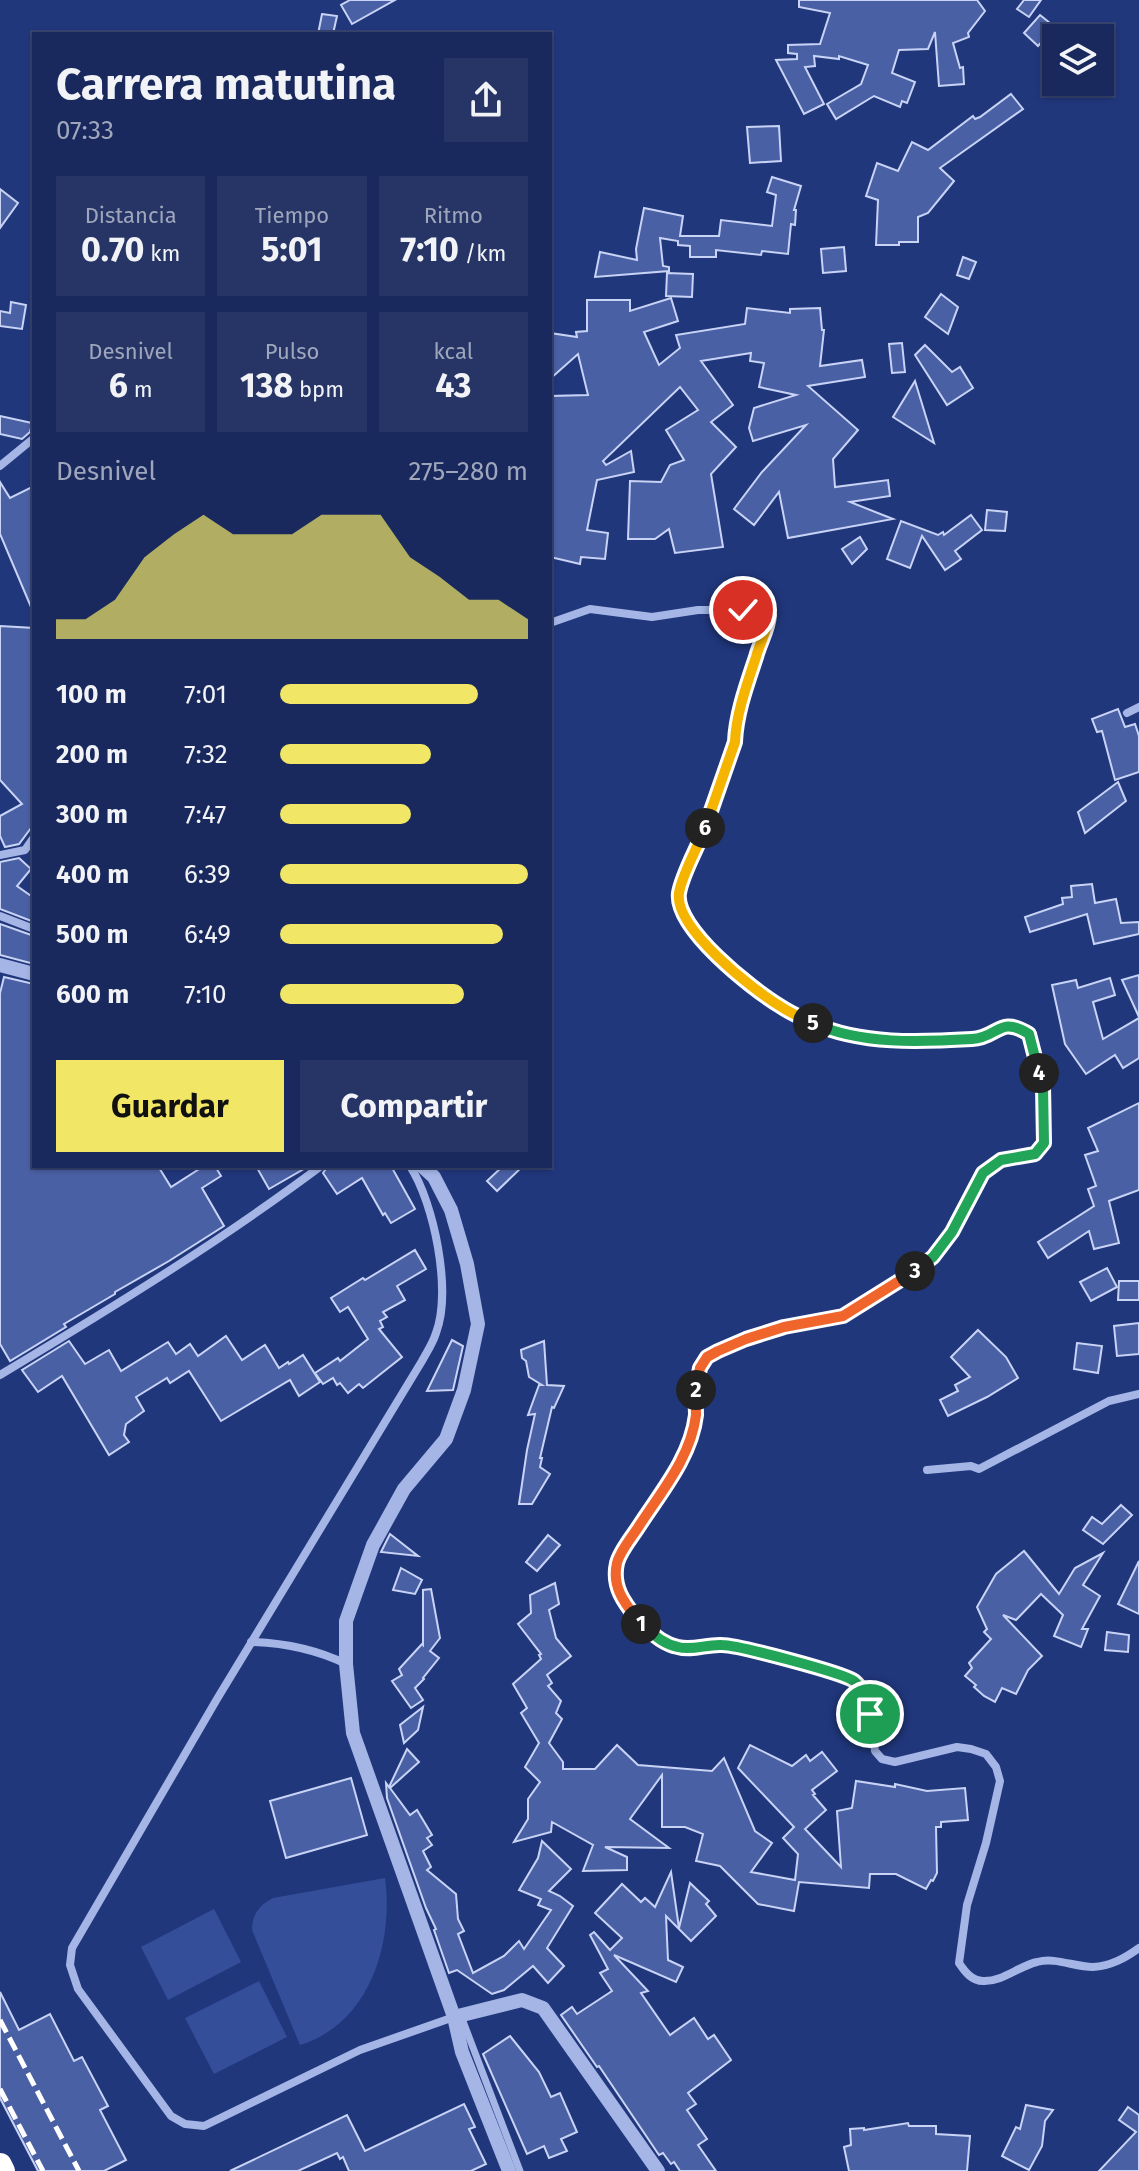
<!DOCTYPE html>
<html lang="es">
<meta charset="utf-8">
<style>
:root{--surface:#19295d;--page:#263566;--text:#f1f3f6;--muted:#9fa6bc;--line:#374572;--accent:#f2e666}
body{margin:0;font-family:"Fira Sans",sans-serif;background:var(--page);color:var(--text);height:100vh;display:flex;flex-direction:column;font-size:30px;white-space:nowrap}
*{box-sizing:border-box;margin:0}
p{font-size:26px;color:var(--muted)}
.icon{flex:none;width:44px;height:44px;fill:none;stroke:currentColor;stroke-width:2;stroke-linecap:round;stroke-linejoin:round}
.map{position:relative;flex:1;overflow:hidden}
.sheet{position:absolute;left:32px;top:32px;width:520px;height:1136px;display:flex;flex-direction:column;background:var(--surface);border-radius:0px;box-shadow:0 2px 6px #0004,0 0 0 2px var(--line)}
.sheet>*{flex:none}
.tools{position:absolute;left:1042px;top:24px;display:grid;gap:16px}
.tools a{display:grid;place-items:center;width:72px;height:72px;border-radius:0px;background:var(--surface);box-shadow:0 2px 6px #0004,0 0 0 2px var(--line);font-size:40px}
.pin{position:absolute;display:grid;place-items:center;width:68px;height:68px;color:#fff;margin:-34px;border:4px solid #fff;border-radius:50%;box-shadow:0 2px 8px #0007}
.km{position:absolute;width:40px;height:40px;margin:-20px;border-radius:50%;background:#222;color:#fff;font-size:22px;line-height:40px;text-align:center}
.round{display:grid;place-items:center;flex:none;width:84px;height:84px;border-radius:0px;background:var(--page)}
.headline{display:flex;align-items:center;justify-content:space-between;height:136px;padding:0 24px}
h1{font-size:44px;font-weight:700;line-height:60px}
.figures{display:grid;grid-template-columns:repeat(3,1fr);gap:12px;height:136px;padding:8px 24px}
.figures div{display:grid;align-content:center;border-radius:0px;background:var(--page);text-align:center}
.figures b{font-size:34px;font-weight:700}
.figures small{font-size:22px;font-weight:400}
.figures p{font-size:22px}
.chart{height:224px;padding:16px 24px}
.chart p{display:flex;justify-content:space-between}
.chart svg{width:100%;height:144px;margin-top:8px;fill:var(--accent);opacity:.7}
.cta{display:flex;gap:16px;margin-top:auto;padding:16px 24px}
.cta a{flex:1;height:92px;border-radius:0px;background:var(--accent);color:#111;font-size:32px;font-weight:700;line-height:92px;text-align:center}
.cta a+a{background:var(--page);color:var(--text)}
ul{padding:0 24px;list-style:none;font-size:26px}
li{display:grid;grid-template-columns:128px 96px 1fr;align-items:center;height:60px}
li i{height:20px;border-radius:10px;background:var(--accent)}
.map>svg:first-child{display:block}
</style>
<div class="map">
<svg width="1139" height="2171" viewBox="0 0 1139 2171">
<rect width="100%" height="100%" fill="#21377c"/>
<!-- green -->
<g fill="#344e9a">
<path d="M385,1878C394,1944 369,2024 300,2045L252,1930C252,1915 259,1905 273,1898Z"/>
<polygon points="214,1909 241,1962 168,2000 141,1947"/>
<polygon points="259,1981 287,2037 214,2074 185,2018"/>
</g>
<!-- building -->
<g fill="#4a60a5" stroke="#c8d3f5" stroke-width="2">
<polygon points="350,0 395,0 352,24 341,5"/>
<polygon points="799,0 977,0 985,11 968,33 969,37 953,43 960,68 963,67 964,84 939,86 935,32 928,49 899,50 892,73 915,82 907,103 902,101 900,107 874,96 836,119 827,104 861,84 868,65 839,56 839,59 814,56 815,66 805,67 824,104 804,114 776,60 797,59 797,54 788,53 788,45 820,44 830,13 799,7"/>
<polygon points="1024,0 1041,0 1029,17 1017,9"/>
<polygon points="322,14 337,16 333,34 318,34"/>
<polygon points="1040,15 1055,27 1038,46 1024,33"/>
<polygon points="1011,94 1023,109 940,168 954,181 928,213 918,217 918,242 899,242 899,245 876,245 878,200 866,196 877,163 898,171 912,142 928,150 973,116 975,119 980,117"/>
<polygon points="779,126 781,161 750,163 747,127"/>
<polygon points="772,177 801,186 794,210 796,210 795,225 791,224 788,254 762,251 761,255 716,250 716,257 690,257 690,246 678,245 678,241 660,238 663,266 669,267 669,271 595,277 600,252 637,260 636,249 644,208 683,216 680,236 719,236 721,220 772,226 776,195 767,192"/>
<polygon points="0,189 18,203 0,228"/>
<polygon points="844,247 846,271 823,273 821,249"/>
<polygon points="963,257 976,262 969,279 957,275"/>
<polygon points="667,273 693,274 692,297 666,296"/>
<polygon points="941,294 958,307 948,334 925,317"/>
<polygon points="671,298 678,321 644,332 659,365 680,348 676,335 745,324 747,308 790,313 790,309 820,308 822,330 824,330 820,366 862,360 865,377 808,386 858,430 833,459 835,487 888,480 890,496 850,502 893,519 788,538 779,492 754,525 734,509 762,472 806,425 753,441 749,428 754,408 796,395 759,387 764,363 750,361 751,353 701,361 733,405 711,422 736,447 711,474 723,547 675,553 669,529 655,539 628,539 630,481 661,482 670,465 684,460 666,430 698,410 680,387 603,461 606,465 631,451 634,472 597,480 587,530 608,533 605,559 581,557 580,564 550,557 550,396 588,395 578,354 550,379 550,333 577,337 576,332 587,331 587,300 630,300 630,311"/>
<polygon points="11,302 26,305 22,329 0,326 0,311 10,313"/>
<polygon points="902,343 905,372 892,373 889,344"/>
<polygon points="925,345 952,372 960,367 973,388 947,405 915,355"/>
<polygon points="915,381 934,443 893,417"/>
<polygon points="0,416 32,423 30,432 22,439 0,434"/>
<polygon points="0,482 10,498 34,486 34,614 0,534"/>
<polygon points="987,510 1007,512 1005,531 985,530"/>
<polygon points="971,515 982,530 955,551 961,559 945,570 922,536 910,568 887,559 901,521 938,535 943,532 944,535"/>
<polygon points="860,537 867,549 852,564 842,549"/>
<polygon points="0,626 34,628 34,824 19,844 5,847 0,836 0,816 22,804 0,780"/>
<polygon points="1118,709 1125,727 1135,724 1139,736 1139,772 1115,780 1102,731 1097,732 1092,719"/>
<polygon points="1118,782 1126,801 1085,833 1078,812"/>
<polygon points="19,858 31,869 17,886 34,898 34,922 0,909 0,862"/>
<polygon points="1092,884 1095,903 1116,899 1121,923 1139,922 1139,934 1094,944 1087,914 1030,932 1025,917 1063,904 1062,898 1072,897 1071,886"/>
<polygon points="0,924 34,936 34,964 0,955"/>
<polygon points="1139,975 1139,1017 1122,980"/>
<polygon points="4,977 34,984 34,1166 158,1166 171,1187 204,1166 215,1166 221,1176 202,1188 224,1226 169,1261 115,1292 115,1294 64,1324 66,1327 10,1361 0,1344 0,993"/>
<polygon points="1110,978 1115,995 1093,1002 1103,1039 1139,1018 1139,1058 1123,1068 1115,1055 1086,1074 1065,1044 1052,985 1076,980 1078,988"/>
<polygon points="1139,1103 1139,1190 1109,1201 1119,1243 1094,1249 1089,1231 1048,1258 1038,1242 1094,1206 1088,1189 1096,1186 1085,1155 1098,1151 1088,1128"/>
<polygon points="256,1166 309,1166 269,1189"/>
<polygon points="328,1166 391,1166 415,1209 391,1223 385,1213 383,1215 362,1178 337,1194 323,1173"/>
<polygon points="503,1166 523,1166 497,1191 487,1181"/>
<polygon points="415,1250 426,1269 397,1286 405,1300 383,1312 387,1317 380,1321 383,1327 379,1329 402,1357 363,1388 359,1384 348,1393 340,1383 337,1385 333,1378 323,1384 315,1373 338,1358 340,1361 368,1339 348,1307 340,1312 331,1298 363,1278 365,1280"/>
<polygon points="1107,1268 1117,1287 1091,1301 1080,1282"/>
<polygon points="1119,1281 1139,1281 1139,1300 1118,1300"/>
<polygon points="1139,1323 1139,1354 1117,1356 1114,1326"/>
<polygon points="978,1330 1006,1357 1018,1378 987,1397 948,1416 940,1400 958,1391 955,1385 970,1377 951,1357"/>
<polygon points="226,1336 242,1360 265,1345 279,1368 288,1362 289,1364 303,1355 320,1382 299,1396 290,1380 221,1421 189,1371 170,1383 167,1378 136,1397 144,1411 126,1424 124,1435 129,1442 109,1455 62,1376 38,1392 22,1370 69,1341 85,1364 109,1350 121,1371 168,1342 176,1354 190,1344 198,1356"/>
<polygon points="452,1340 463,1346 453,1390 427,1391"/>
<polygon points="544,1341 547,1385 564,1386 554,1408 552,1407 540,1458 542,1458 540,1467 550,1474 532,1504 519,1504 527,1450 535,1414 528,1415 539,1385 542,1385 529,1377 526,1361 522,1358 521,1350"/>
<polygon points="1077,1343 1102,1346 1098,1373 1074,1369"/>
<polygon points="1121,1505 1132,1515 1103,1544 1083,1530 1092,1517 1102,1524"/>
<polygon points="390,1534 418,1556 381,1552"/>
<polygon points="548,1535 560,1545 537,1571 526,1562"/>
<polygon points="1024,1551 1059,1594 1075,1568 1103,1553 1083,1585 1100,1596 1082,1629 1088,1629 1081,1647 1054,1636 1063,1615 1041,1594 1016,1620 1003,1615 1042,1656 1028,1670 1016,1694 1002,1688 995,1702 984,1696 974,1687 976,1685 965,1676 972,1668 969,1663 991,1639 984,1632 987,1629 977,1607 996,1574"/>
<polygon points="1139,1561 1139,1614 1118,1604"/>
<polygon points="401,1568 422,1580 415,1594 393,1590"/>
<polygon points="555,1583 559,1604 549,1610 556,1638 571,1656 547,1675 552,1683 548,1686 561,1701 556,1713 562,1719 549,1743 563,1762 563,1769 595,1769 617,1745 638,1765 712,1771 724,1758 755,1831 772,1843 751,1872 795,1880 798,1854 783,1838 794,1827 738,1768 750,1745 792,1766 806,1755 810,1761 822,1752 837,1771 812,1790 815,1794 813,1795 826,1810 805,1829 841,1867 837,1811 852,1808 856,1781 895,1787 895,1784 927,1791 965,1788 968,1820 941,1822 941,1827 936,1827 937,1873 933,1881 931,1880 926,1889 896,1874 870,1874 869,1888 799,1882 794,1911 758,1904 720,1866 696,1861 703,1834 685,1827 662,1827 662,1775 630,1819 669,1848 605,1847 627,1857 627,1870 583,1871 593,1845 552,1822 551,1832 514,1842 528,1819 528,1799 540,1782 525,1767 539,1743 521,1713 527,1708 513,1684 541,1659 539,1655 541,1654 518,1624 531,1613 530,1595"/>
<polygon points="431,1589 440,1638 430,1651 439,1658 423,1678 424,1679 415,1688 423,1700 411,1708 392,1681 402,1675 399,1669 422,1644 423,1645 423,1590"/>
<polygon points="1107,1632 1129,1635 1128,1652 1105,1650"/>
<polygon points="423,1707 418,1730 404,1743 400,1725"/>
<polygon points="407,1749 419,1762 390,1788 410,1815 417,1810 432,1835 427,1838 432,1845 423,1851 431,1867 427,1870 456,1894 458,1919 464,1931 458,1934 473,1973 504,1956 519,1941 524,1949 551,1910 538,1905 541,1899 519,1890 538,1858 542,1841 571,1869 549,1891 560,1896 573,1906 547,1948 564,1966 548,1983 533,1966 504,1990 492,1994 457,1970 449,1973 434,1930 436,1929 426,1908 387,1798 386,1783 389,1787"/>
<polygon points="351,1778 367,1835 286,1858 270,1801"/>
<polygon points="671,1872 679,1928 690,1883 709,1901 706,1904 716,1916 691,1941 666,1916 668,1960 683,1967 676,1982 614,1955 648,1991 641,1993 670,2035 694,2018 708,2039 714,2035 731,2060 688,2093 696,2104 687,2110 707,2139 698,2145 716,2171 680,2171 674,2162 671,2164 663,2153 659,2155 599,2066 597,2067 561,2015 572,2007 577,2014 612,1991 600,1973 608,1969 590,1935 594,1932 610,1950 622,1938 595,1913 622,1884 641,1902 645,1898 655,1907"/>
<polygon points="0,1992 19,2030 50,2014 74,2061 82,2057 108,2106 100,2110 126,2160 104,2171 38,2171 0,2098"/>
<polygon points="510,2036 539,2072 551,2097 560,2093 577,2132 561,2139 567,2151 549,2158 544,2146 527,2154 483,2054"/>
<polygon points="464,2104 475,2127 469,2129 486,2164 471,2171 349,2171 343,2157 340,2159 337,2153 298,2171 230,2171 347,2115 365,2151"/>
<polygon points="1026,2105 1053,2110 1045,2121 1042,2146 1029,2170 1002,2156 1016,2127 1020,2129"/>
<polygon points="1128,2107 1139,2115 1139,2171 1099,2171 1136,2132 1119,2120"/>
<polygon points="908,2123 909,2126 936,2126 936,2134 970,2136 967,2171 849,2171 844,2147 851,2145 850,2129 864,2128 864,2130"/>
</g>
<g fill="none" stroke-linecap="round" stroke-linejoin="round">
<!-- pedestrian -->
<polyline stroke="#a4b5e6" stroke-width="7" points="461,2016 520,2171"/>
<!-- minor -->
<g stroke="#a4b5e6" stroke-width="8">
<polyline points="0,466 34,438"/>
<path d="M550,623L590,609L652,617L698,610H743L769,615V626L756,655L735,727V742L721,784L679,894C685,924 701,938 721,959C763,1002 821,1035 882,1040C910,1042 939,1040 967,1040C995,1039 999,1015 1029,1034L1043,1086L1044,1143L1035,1154L1001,1160L983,1173L952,1232L933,1257L889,1289L843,1316L784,1327L746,1339L707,1357L700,1368L697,1382L696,1414L691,1433L670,1482L617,1561L616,1578L620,1597L641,1624L662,1642L680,1648L720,1644L740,1647L837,1673L854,1681L864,1694L870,1714L875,1751L882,1759L895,1762L957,1747L971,1749L986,1754L996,1767L1000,1781L986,1843L967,1905L959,1963C965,1972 972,1981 983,1981C1002,1982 1019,1966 1037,1962C1056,1957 1074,1967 1093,1967C1111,1966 1125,1958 1139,1948"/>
<polyline points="1127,713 1139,707"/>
<polyline points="0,855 25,850 34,837"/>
<polyline points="0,916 34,929"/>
<path d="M410,1166C434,1203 452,1291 436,1333C433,1343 427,1352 422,1361L217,1699L72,1948L70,1965L78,1989L171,2116L185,2124L204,2126L360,2050L454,2017"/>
<path d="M0,1375C110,1309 218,1243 321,1166"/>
<polyline points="927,1470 971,1466 979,1469 1109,1401 1139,1394"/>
<path d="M251,1642C285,1643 315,1649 346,1664"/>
</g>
<!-- tertiary -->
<g stroke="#a4b5e6" stroke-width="14">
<polyline points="0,965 34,974"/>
<polyline points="422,1166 434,1177 451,1210 467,1264 478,1324 464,1390 446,1439 404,1489 373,1545 346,1621 346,1664 353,1733 454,2017 462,2052 509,2171"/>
<polyline points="454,2017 522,2000 543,2008 658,2171"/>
</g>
<!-- motorway -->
<polyline stroke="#fff" stroke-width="24" points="0,2165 3,2171"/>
<!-- rail -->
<g stroke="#fff" stroke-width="5" stroke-dasharray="14 6" stroke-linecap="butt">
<polyline points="0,2020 79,2171"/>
<polyline points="0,2089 43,2171"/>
</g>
</g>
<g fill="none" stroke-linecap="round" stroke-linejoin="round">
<!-- split-1 casing -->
<g stroke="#fff" stroke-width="16">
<path id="split-1" d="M641,1624C653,1634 663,1644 678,1647C692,1651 707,1644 722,1645C738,1645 843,1673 854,1681C865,1690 867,1702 870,1714"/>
</g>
<!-- split-2 casing -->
<g stroke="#fff" stroke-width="16">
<path id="split-2" d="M641,1624C627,1606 611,1589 617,1563C620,1551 632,1537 639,1526C661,1492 691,1457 696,1415C696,1407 695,1399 696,1390"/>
</g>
<!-- split-3 casing -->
<g stroke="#fff" stroke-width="16">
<polyline id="split-3" points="696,1390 700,1368 707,1357 718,1351 746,1339 784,1327 843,1316 915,1271"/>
</g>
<!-- split-4 casing -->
<g stroke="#fff" stroke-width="16">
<polyline id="split-4" points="915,1271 933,1257 952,1232 983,1173 1001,1160 1035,1154 1044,1143 1043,1086 1039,1073"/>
</g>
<!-- split-5 casing -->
<g stroke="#fff" stroke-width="16">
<path id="split-5" d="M813,1023C861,1045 921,1042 972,1039C998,1038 999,1015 1029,1034L1039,1073"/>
</g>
<!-- split-6 casing -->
<g stroke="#fff" stroke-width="16">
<path id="split-6" d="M705,828C698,847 682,874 679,893C674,928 752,989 780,1006C790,1013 802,1018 813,1023"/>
</g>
<!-- split-7 casing -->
<g stroke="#fff" stroke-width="16">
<path id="split-7" d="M705,828L735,742C736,714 747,684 756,657C760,642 768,630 769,615L743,610"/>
</g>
<!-- split-1 -->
<use href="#split-1" stroke="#22a559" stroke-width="10"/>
<!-- split-2 -->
<use href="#split-2" stroke="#f0652b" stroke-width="10"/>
<!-- split-3 -->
<use href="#split-3" stroke="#f0652b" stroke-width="10"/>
<!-- split-4 -->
<use href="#split-4" stroke="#22a559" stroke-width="10"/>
<!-- split-5 -->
<use href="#split-5" stroke="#22a559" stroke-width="10"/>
<!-- split-6 -->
<use href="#split-6" stroke="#f5b400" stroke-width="10"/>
<!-- split-7 -->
<use href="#split-7" stroke="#f5b400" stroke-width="10"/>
</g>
</svg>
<div class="tools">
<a><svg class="icon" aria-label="layers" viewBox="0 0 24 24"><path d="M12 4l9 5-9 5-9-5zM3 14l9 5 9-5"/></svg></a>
</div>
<div class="pin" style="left:870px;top:1714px;background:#1e9e55"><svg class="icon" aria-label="arrive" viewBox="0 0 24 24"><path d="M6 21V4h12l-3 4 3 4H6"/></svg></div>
<div class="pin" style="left:743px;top:610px;background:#d93025"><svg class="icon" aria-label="check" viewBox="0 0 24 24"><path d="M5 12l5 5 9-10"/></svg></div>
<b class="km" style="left:641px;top:1624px">1</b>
<b class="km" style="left:696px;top:1390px">2</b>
<b class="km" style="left:915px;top:1271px">3</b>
<b class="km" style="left:1039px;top:1073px">4</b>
<b class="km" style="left:813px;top:1023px">5</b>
<b class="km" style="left:705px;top:828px">6</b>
<section class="sheet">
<div class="headline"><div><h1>Carrera matutina</h1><p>07:33</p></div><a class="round"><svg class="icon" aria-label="share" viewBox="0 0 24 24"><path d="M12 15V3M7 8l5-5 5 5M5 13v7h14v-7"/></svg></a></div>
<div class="figures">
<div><p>Distancia</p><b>0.70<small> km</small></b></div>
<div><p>Tiempo</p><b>5:01</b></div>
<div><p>Ritmo</p><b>7:10<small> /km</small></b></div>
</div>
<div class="figures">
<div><p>Desnivel</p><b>6<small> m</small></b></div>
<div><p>Pulso</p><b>138<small> bpm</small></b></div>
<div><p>kcal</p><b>43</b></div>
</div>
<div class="chart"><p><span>Desnivel</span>275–280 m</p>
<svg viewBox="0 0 160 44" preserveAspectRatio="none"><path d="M0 44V38L10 38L20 32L30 19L40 12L50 6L60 12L70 12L80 12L90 6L100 6L110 6L120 19L130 25L140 32L150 32L160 38V44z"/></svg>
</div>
<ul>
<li><b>100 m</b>7:01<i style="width:80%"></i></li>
<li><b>200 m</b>7:32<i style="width:61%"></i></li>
<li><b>300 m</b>7:47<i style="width:53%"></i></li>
<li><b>400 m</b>6:39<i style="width:100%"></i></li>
<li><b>500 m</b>6:49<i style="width:90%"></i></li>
<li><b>600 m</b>7:10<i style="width:74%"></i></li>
</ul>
<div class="cta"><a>Guardar</a><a>Compartir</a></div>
</section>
</div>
